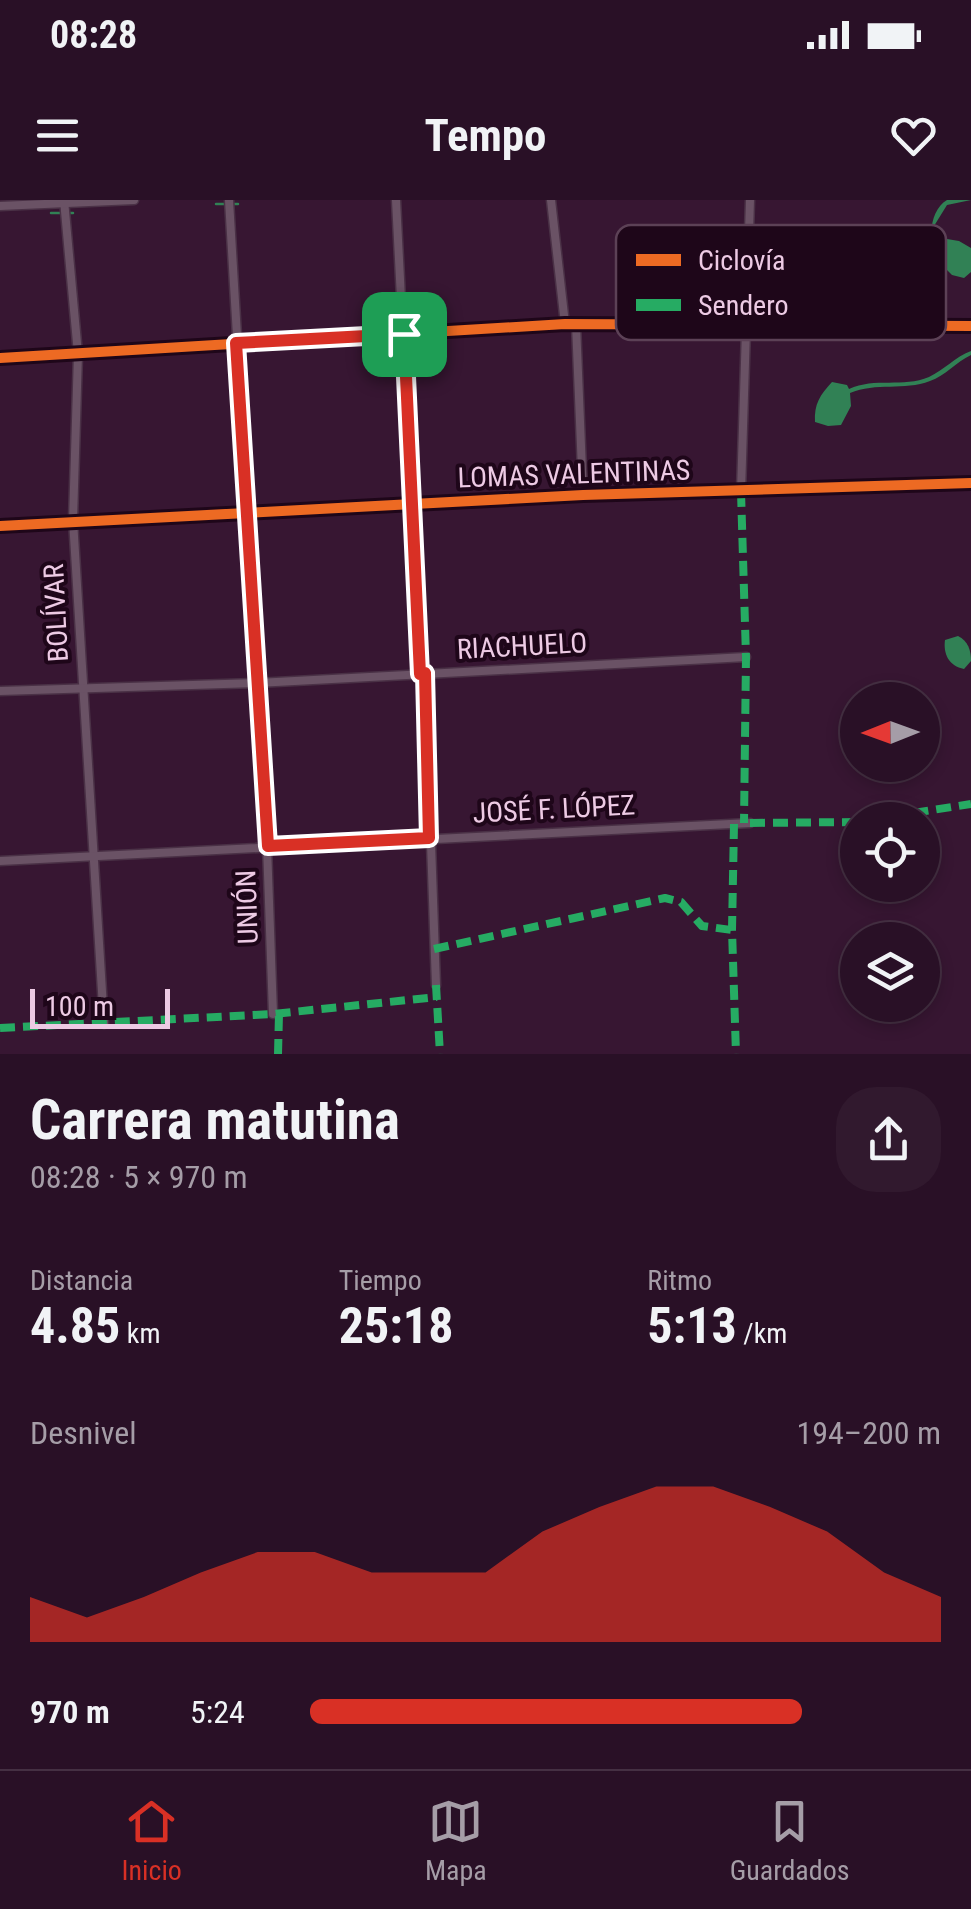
<!DOCTYPE html>
<html lang="es">
<meta charset="utf-8">
<style>
:root{--surface:#291026;--page:#31192e;--text:#f1f3f6;--muted:#a59da7;--line:#453043;--accent:#d93025}
body{margin:0;font-family:"Roboto Condensed",sans-serif;background:var(--page);color:var(--text);height:100vh;display:flex;flex-direction:column;font-size:38px;white-space:nowrap}
*{box-sizing:border-box;margin:0}
p{font-size:32px;color:var(--muted)}
.icon{flex:none;width:55px;height:55px;fill:none;stroke:currentColor;stroke-width:2;stroke-linecap:round;stroke-linejoin:round}
.map{position:relative;height:854px;overflow:hidden}
.details{display:flex;flex-direction:column;background:var(--surface);flex:1}
.details>*{flex:none}
.needle{width:65px;rotate:269deg}
.buttons{position:absolute;left:840px;top:482px;display:grid;gap:20px}
.buttons a{display:grid;place-items:center;width:100px;height:100px;border-radius:50%;background:var(--surface);box-shadow:0 5px 15px #0003,0 0 0 2px var(--line);font-size:50px}
.scale{position:absolute;left:30px;bottom:25px;width:140px;box-sizing:border-box;padding-left:10px;border:5px solid #edcae4;border-top:0;font-size:28px;line-height:35px;white-space:nowrap;color:#edcae4;-webkit-text-stroke:8px #1e0619;paint-order:stroke}
.pin{position:absolute;display:grid;place-items:center;width:85px;height:85px;color:#fff;margin:-42px;border-radius:20px;box-shadow:0 5px 15px #0006}
.round{display:grid;place-items:center;flex:none;width:105px;height:105px;border-radius:40px;background:var(--page)}
.head{display:flex;align-items:center;justify-content:space-between;height:170px;padding:0 30px}
h1{font-size:55px;font-weight:700;line-height:75px}
.figures{display:grid;grid-template-columns:repeat(3,1fr);gap:15px;height:170px;padding:10px 30px}
.figures div{display:grid;align-content:center}
.figures b{font-size:50px;font-weight:700}
.figures small{font-size:28px;font-weight:400}
.figures p{font-size:28px}
.chart{height:280px;padding:20px 30px}
.chart p{display:flex;justify-content:space-between}
.chart svg{width:100%;height:180px;margin-top:10px;fill:var(--accent);opacity:.7}
ul{padding:0 30px;list-style:none;font-size:32px}
li{display:grid;grid-template-columns:160px 120px 1fr;align-items:center;height:75px}
li i{height:25px;border-radius:12px;background:var(--accent)}
.status{display:flex;justify-content:space-between;align-items:center;height:70px;padding:0 50px;background:var(--surface);direction:ltr}
.status svg{height:28px;fill:currentColor}
header{display:flex;justify-content:space-between;align-items:center;height:130px;padding:0 30px;background:var(--surface);font-size:45px;font-weight:700}
.dock{display:flex;justify-content:space-around;align-items:center;height:140px;border-top:2px solid var(--line);background:var(--surface);font-size:28px;color:var(--muted)}
.dock a{display:grid;justify-items:center;gap:5px}
.dock .selected{color:var(--accent)}
.map>svg:first-child{display:block}
</style>
<div class="status"><b>08:28</b><svg viewBox="0 0 49 12"><path d="M0 12V9h3v3zM5 12V6h3v6zM10 12V3h3v9zM15 12V0h3v12zM26 1h20v11H26zM47 4h2v5h-2z"/></svg></div>
<header><svg class="icon" aria-label="menu" viewBox="0 0 24 24"><path d="M4 6h16M4 12h16M4 18h16"/></svg>Tempo<svg class="icon" aria-label="heart" viewBox="0 0 24 24"><path d="M12 20l-8-8c-3-5 5-10 8-4 3-6 11-1 8 4z"/></svg></header>
<div class="map">
<svg width="971" height="854" viewBox="0 0 971 854">
<rect width="100%" height="100%" fill="#371632"/>
<!-- water -->
<g fill="#318155">
<path d="M947,0H971L947,5L934,26L935,37L959,41L971,48V72L964,78L952,75L924,47L932,37C930,24 935,7 947,0Z"/>
<path d="M971,151V155C956,162 945,176 930,181C904,191 876,182 850,193L851,206L841,225L828,226L815,222C814,204 820,195 832,182L847,185L849,189C875,177 903,188 929,177C944,170 955,157 971,151Z"/>
<path d="M958,436C968,441 971,450 971,461L964,469C949,466 943,454 945,440Z"/>
</g>
<g fill="none" stroke-linecap="round" stroke-linejoin="round">
<!-- stream -->
<g stroke="#318155" stroke-width="2.5">
<polyline points="216,4 238,4"/>
<polyline points="51,13 73,13"/>
</g>
<!-- minor casing -->
<g stroke="#4a3146" stroke-width="11">
<g id="minor">
<polyline points="64,0 78,154 73,320 104,824"/>
<polyline points="229,0 267,646 273,814"/>
<polyline points="396,0 420,474"/>
<polyline points="551,0 565,124"/>
<polyline points="0,6 134,0"/>
<polyline points="576,124 583,295"/>
<polyline points="0,158 565,124 971,126"/>
<polyline points="741,292 750,0"/>
<polyline points="0,326 583,295 971,283"/>
<polyline points="425,473 436,785"/>
<polyline points="0,491 257,483 746,457"/>
<polyline points="0,661 750,623"/>
</g>
</g>
<!-- minor -->
<use href="#minor" stroke="#6a5265" stroke-width="8"/>
<!-- quiet -->
<g stroke="#26ab63" stroke-width="8" stroke-dasharray="15 8" stroke-linecap="butt">
<polyline points="741,292 746,457 744,623"/>
<polyline points="868,620 971,604"/>
<polyline points="750,623 858,622"/>
<polyline points="734,624 732,730 736,854"/>
<polyline points="434,749 665,698 681,702 702,726 732,730"/>
<polyline points="436,785 440,854"/>
<polyline points="0,828 273,814 437,797"/>
<polyline points="278,854 279,814"/>
</g>
<!-- cycleway casing -->
<g stroke="#1e0619" stroke-width="16">
<g id="cycleway">
<polyline points="0,158 565,124 971,126"/>
<polyline points="0,326 583,295 971,283"/>
</g>
</g>
<!-- cycleway -->
<use href="#cycleway" stroke="#ed6a23" stroke-width="10"/>
</g>
<g fill="none" stroke-linecap="round" stroke-linejoin="round">
<!-- route casing -->
<g stroke="#fff" stroke-width="20">
<polygon id="route" points="404,134 420,474 425,473 429,638 268,646 236,143"/>
</g>
<!-- route -->
<use href="#route" stroke="#d93025" stroke-width="12"/>
</g>
<g text-anchor="middle" dominant-baseline="central" stroke-width="8" stroke-linejoin="round" paint-order="stroke">
<!-- street labels -->
<g font-size="28" fill="#edcae4" stroke="#1e0619">
<text transform="translate(574 274) rotate(-2)">LOMAS VALENTINAS</text>
<text transform="translate(56 413) rotate(-93)">BOLÍVAR</text>
<text transform="translate(522 446) rotate(-3)">RIACHUELO</text>
<text transform="translate(554 609) rotate(-3)">JOSÉ F. LÓPEZ</text>
<text transform="translate(247 707) rotate(-92)">UNIÓN</text>
</g>
</g>
<!-- legend -->
<rect x="616" y="25" width="330" height="115" rx="15" fill="#1e0619" stroke="#5c4156" stroke-width="2.5"/>
<rect x="636" y="54" width="45" height="12" fill="#ed6a23"/>
<rect x="636" y="99" width="45" height="12" fill="#26ab63"/>
<g font-size="28" fill="#edcae4">
<text x="698" y="70">Ciclovía</text>
<text x="698" y="115">Sendero</text>
</g>
</svg>
<div class="buttons">
<a><svg class="needle" viewBox="-14 -14 28 28"><path d="M0-13l5 13h-10z" fill="#e53935"/><path d="M0 13l5-13h-10z" fill="#a59da7"/></svg></a>
<a><svg class="icon" aria-label="locate" viewBox="0 0 24 24"><circle cx="12" cy="12" r="6"/><path d="M12 2v4M12 18v4M2 12h4M18 12h4"/></svg></a>
<a><svg class="icon" aria-label="layers" viewBox="0 0 24 24"><path d="M12 4l9 5-9 5-9-5zM3 14l9 5 9-5"/></svg></a>
</div>
<div class="scale">100 m</div>
<div class="pin" style="left:404px;top:134px;background:#1e9e55"><svg class="icon" aria-label="arrive" viewBox="0 0 24 24"><path d="M6 21V4h12l-3 4 3 4H6"/></svg></div>
</div>
<section class="details">
<div class="head"><div><h1>Carrera matutina</h1><p>08:28 · 5 × 970 m</p></div><a class="round"><svg class="icon" aria-label="share" viewBox="0 0 24 24"><path d="M12 15V3M7 8l5-5 5 5M5 13v7h14v-7"/></svg></a></div>
<div class="figures">
<div><p>Distancia</p><b>4.85<small> km</small></b></div>
<div><p>Tiempo</p><b>25:18</b></div>
<div><p>Ritmo</p><b>5:13<small> /km</small></b></div>
</div>
<div class="chart"><p><span>Desnivel</span>194–200 m</p>
<svg viewBox="0 0 160 44" preserveAspectRatio="none"><path d="M0 44V33L10 38L20 33L30 27L40 22L50 22L60 27L70 27L80 27L90 17L100 11L110 6L120 6L130 11L140 17L150 27L160 33V44z"/></svg>
</div>
<ul>
<li><b>970 m</b>5:24<i style="width:78%"></i></li>
</ul>
</section>
<nav class="dock">
<a class="selected"><svg class="icon" aria-label="home" viewBox="0 0 24 24"><path d="M3 11l9-7 9 7M6 9v11h12V9"/></svg>Inicio</a>
<a><svg class="icon" aria-label="map" viewBox="0 0 24 24"><path d="M3 6l6-2 6 2 6-2v14l-6 2-6-2-6 2zM9 4v14M15 6v14"/></svg>Mapa</a>
<a><svg class="icon" aria-label="saved" viewBox="0 0 24 24"><path d="M7 4h10v16l-5-4-5 4z"/></svg>Guardados</a>
</nav>
